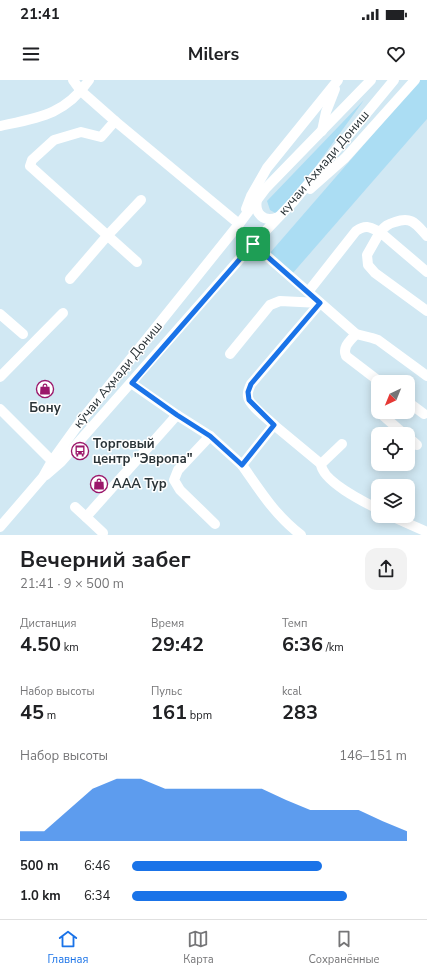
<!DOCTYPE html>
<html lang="ru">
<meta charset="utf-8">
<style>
:root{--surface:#fff;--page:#f2f2f2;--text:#202124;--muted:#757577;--line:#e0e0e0;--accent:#1a73e8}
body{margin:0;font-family:"Nunito Sans",sans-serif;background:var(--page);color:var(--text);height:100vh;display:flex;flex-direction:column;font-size:15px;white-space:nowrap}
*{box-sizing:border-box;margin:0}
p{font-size:13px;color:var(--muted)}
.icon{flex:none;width:22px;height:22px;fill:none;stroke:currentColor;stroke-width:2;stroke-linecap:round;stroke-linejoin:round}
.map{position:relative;height:455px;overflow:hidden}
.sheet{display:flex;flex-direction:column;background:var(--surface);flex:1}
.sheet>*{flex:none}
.needle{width:26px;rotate:223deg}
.tools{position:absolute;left:371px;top:295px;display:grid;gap:8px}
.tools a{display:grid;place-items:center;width:44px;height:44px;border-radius:8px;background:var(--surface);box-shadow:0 2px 10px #0003;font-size:20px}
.pin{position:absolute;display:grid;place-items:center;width:34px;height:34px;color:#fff;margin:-17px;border-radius:8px;box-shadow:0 2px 6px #0006}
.round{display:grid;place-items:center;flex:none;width:42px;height:42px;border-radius:12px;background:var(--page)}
.head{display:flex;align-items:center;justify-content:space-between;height:68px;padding:0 20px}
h1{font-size:22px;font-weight:700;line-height:30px}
.stats{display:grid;grid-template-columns:repeat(3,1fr);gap:6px;height:68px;padding:4px 20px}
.stats div{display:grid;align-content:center}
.stats b{font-size:20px;font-weight:700}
.stats small{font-size:11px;font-weight:400}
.stats p{font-size:11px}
.chart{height:112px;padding:8px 20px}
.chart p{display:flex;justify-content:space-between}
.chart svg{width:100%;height:72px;margin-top:4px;fill:var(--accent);opacity:.7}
ul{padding:0 20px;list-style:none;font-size:13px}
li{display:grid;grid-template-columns:64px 48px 1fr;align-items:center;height:30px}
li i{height:10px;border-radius:5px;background:var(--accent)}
.status{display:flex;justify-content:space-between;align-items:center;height:28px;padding:0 20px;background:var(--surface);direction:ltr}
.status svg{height:11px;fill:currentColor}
header{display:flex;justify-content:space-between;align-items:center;height:52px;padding:0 20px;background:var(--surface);font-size:18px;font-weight:700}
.tab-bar{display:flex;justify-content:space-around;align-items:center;height:56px;border-top:1px solid var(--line);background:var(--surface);font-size:11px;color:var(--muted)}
.tab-bar a{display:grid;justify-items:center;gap:2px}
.tab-bar .active{color:var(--accent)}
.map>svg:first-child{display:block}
</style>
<div class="status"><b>21:41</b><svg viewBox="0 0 49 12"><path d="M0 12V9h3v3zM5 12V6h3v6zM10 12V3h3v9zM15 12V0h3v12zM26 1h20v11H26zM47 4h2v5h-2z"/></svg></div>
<header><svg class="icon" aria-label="menu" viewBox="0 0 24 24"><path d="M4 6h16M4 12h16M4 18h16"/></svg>Milers<svg class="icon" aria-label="heart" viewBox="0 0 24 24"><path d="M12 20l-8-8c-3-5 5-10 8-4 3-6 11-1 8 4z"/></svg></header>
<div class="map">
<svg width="427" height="455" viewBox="0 0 427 455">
<rect width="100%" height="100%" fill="#d1e8f3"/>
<!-- green -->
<g fill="#abddf3">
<polygon points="420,0 427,0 427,39 292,194 269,174"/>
<polygon points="364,20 290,122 277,134 270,130 267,121"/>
</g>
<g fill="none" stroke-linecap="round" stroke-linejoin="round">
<!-- minor -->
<g stroke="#fff" stroke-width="10">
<polyline points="73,0 81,11 115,41 239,144"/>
<polyline points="115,41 101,57 81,52 54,60 32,80 30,86 137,182"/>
<path d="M0,46C38,38 65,35 89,0"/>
<polyline points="322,51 326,32 335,9"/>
<polyline points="310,109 345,78 415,0"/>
<path d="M257,119C254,134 264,143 278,137"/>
<polyline points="246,129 251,116 267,88 338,0"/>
<path d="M253,164L308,212L356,151C366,144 370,147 380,152C385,146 388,144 395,142C412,136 416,144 427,156"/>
<polyline points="427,192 380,152 367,175 368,185 375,193 427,231"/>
<polyline points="70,199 107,156 141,120"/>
<polyline points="308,212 356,254 372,258 378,260 427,296"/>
<polyline points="0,234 23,254"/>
<path d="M356,254C350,261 342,267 346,276L380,302"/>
<polyline points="230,274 270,225 280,221 320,223"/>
<polyline points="0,297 63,233"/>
<polyline points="131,303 177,335 210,356 242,385 274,345 321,384"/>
<polyline points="408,322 424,334"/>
<polyline points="0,329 52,381"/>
<polyline points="379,332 404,354"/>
<path d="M274,345C268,339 249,325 248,317C247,312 249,308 251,304L320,223"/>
<polyline points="210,356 178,390 174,400 180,410 215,444"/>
<polyline points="408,357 417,365"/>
<path d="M342,364L321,384C322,401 364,422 378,429"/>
<path d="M242,385C261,412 275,435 301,455"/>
<polyline points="46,395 61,382 253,164 294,121 394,0"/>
<polyline points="75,427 86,437"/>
<polyline points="391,436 427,452"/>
<polyline points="0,447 43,397 52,381 80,342 239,144 266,108 371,0"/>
<polyline points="103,453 86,437 177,335"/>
</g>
</g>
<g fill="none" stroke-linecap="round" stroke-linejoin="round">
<!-- route casing -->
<g stroke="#fff" stroke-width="8">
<polygon id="route" points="253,164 320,223 251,304 248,312 249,320 274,345 242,385 210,356 177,335 132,303"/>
</g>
<!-- route -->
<use href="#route" stroke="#1a73e8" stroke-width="5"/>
</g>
<!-- icons -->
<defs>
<g id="shop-ring" transform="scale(0.9)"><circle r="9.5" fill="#fff" stroke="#9b176a" stroke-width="1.5"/><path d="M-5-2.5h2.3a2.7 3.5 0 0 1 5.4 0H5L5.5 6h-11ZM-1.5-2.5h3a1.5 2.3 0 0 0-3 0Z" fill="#9b176a"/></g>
<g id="bus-ring" transform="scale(0.9)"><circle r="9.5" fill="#fff" stroke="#9b176a" stroke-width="1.5"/><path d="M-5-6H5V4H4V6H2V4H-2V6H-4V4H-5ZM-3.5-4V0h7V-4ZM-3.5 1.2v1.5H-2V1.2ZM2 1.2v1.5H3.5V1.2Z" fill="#9b176a"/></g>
</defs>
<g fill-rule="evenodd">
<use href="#shop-ring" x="45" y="309"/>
<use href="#bus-ring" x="80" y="371"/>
<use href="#shop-ring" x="99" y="404"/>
</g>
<g text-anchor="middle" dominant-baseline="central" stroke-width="3" stroke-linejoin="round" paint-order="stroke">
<!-- street labels -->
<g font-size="13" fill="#2a3337" stroke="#fff">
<text transform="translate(324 83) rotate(-50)">кучаи Ахмади Дониш</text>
<text transform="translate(118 295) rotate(-51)">кӯчаи Аҳмади Дониш</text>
</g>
<!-- poi labels -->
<g font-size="13" font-weight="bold" fill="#2a3337" stroke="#fff" text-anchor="start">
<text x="45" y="328" text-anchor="middle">Бону</text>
<text x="93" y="364">Торговый<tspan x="93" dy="15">центр "Эвропа"</tspan></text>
<text x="112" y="404">ААА Тур</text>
</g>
</g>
</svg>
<div class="tools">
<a><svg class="needle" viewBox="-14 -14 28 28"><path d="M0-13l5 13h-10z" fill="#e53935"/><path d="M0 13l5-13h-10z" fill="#757577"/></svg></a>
<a><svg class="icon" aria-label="locate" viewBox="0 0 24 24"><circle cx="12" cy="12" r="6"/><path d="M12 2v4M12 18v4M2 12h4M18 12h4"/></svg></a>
<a><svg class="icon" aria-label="layers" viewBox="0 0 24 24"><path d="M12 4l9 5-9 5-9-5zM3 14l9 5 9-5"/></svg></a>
</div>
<div class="pin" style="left:253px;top:164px;background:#1e9e55"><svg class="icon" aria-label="arrive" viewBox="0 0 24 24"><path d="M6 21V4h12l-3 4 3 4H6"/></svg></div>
</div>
<section class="sheet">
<div class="head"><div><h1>Вечерний забег</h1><p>21:41 · 9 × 500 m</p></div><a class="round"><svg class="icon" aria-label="share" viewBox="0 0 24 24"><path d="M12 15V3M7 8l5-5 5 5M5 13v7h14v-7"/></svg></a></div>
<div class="stats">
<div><p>Дистанция</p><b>4.50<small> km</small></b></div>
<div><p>Время</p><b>29:42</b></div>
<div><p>Темп</p><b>6:36<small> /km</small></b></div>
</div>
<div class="stats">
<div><p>Набор высоты</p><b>45<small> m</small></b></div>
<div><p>Пульс</p><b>161<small> bpm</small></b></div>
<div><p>kcal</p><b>283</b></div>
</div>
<div class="chart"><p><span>Набор высоты</span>146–151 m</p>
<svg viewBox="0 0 160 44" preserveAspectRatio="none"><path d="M0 44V38L10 38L20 25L30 12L40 6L50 6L60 12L70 12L80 12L90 12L100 12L110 19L120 25L130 25L140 25L150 32L160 38V44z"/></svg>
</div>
<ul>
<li><b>500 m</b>6:46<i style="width:69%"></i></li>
<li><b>1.0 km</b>6:34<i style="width:78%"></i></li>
</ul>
</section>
<nav class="tab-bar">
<a class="active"><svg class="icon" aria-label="home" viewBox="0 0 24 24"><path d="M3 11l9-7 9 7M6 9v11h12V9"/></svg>Главная</a>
<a><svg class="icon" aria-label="map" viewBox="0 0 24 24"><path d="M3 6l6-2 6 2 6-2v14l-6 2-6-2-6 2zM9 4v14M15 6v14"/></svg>Карта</a>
<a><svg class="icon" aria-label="saved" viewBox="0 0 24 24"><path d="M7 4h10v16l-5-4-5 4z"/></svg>Сохранённые</a>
</nav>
